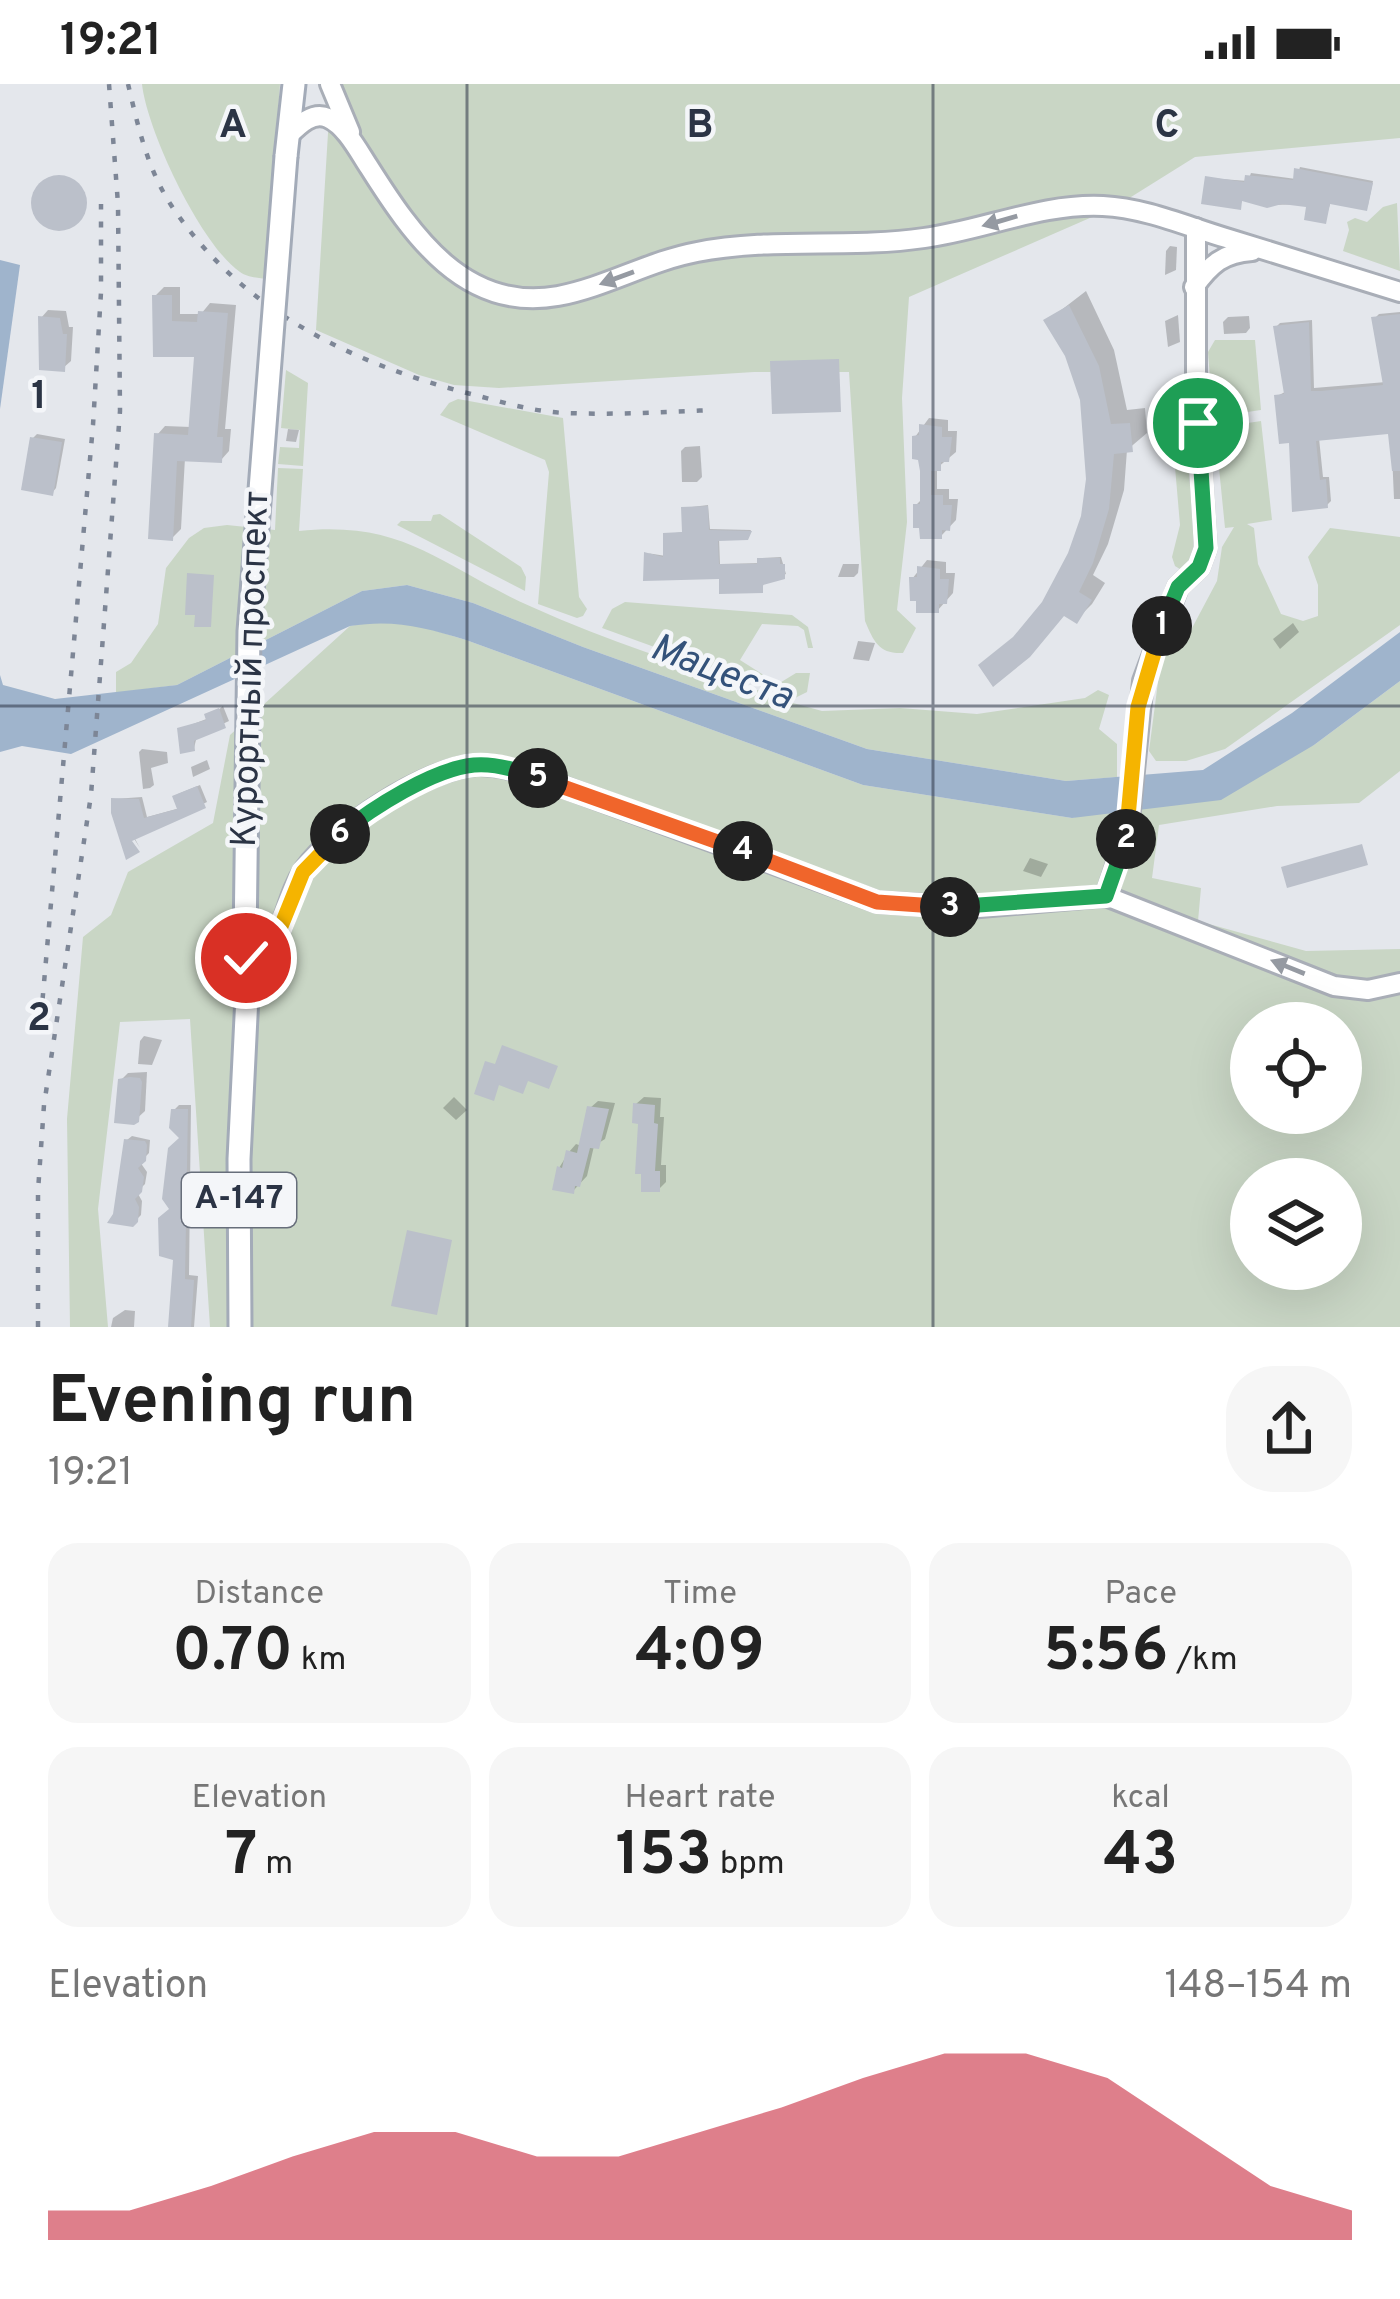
<!DOCTYPE html>
<meta charset="utf-8">
<style>
:root{--surface:#fff;--page:#f6f6f6;--text:#222;--muted:#767676;--accent:#d1495b}
body{margin:0;font-family:Overpass,sans-serif;background:var(--page);color:var(--text);height:100vh;display:flex;flex-direction:column;font-size:45px;white-space:nowrap}
*{box-sizing:border-box;margin:0}
p{font-size:39px;color:var(--muted)}
.icon{flex:none;width:66px;height:66px;fill:none;stroke:currentColor;stroke-width:2;stroke-linecap:round;stroke-linejoin:round}
.map{position:relative;height:1243px;overflow:hidden}
.panel{display:flex;flex-direction:column;background:var(--surface);flex:1}
.panel>*{flex:none}
.buttons{position:absolute;left:1230px;top:918px;display:grid;gap:24px}
.buttons a{display:grid;place-items:center;width:132px;height:132px;border-radius:50%;background:var(--surface);box-shadow:0 12px 48px #0002;font-size:60px}
.pin{position:absolute;display:grid;place-items:center;width:102px;height:102px;color:#fff;margin:-51px;border:6px solid #fff;border-radius:50%;box-shadow:0 3px 12px #0007}
.km{position:absolute;width:60px;height:60px;margin:-30px;border-radius:50%;background:#222;color:#fff;font-size:33px;line-height:60px;text-align:center}
.round{display:grid;place-items:center;flex:none;width:126px;height:126px;border-radius:48px;background:var(--page)}
.overview{display:flex;align-items:center;justify-content:space-between;height:204px;padding:0 48px}
h1{font-size:66px;font-weight:700;line-height:90px}
.figures{display:grid;grid-template-columns:repeat(3,1fr);gap:18px;height:204px;padding:12px 48px}
.figures div{display:grid;align-content:center;border-radius:30px;background:var(--page);text-align:center}
.figures b{font-size:60px;font-weight:700}
.figures small{font-size:33px;font-weight:400}
.figures p{font-size:33px}
.chart{height:336px;padding:24px 48px}
.chart p{display:flex;justify-content:space-between}
.chart svg{width:100%;height:216px;margin-top:12px;fill:var(--accent);opacity:.7}
.status{display:flex;justify-content:space-between;align-items:center;height:84px;padding:0 60px;background:var(--surface);direction:ltr}
.status svg{height:33px;fill:currentColor}
.map>svg:first-child{display:block}
</style>
<div class="status"><b>19:21</b><svg viewBox="0 0 49 12"><path d="M0 12V9h3v3zM5 12V6h3v6zM10 12V3h3v9zM15 12V0h3v12zM26 1h20v11H26zM47 4h2v5h-2z"/></svg></div>
<div class="map">
<svg width="1400" height="1243" viewBox="0 0 1400 1243">
<rect width="100%" height="100%" fill="#e4e7ec"/>
<!-- green -->
<g fill="#c9d6c5" fill-rule="evenodd">
<path d="M142,0H280L267,195C259,194 246,193 240,188C201,161 147,47 142,0Z"/>
<path d="M331,0H1400V54L1195,73L1115,123L909,213L902,314L907,438L897,526L916,544L903,569C879,570 874,558 865,537L849,288H754L499,304L454,301L419,291L316,246Z"/>
<polygon points="1397,119 1400,187 1343,167 1349,146 1347,138 1355,134 1367,138 1383,123"/>
<polygon points="1215,256 1255,256 1261,326 1213,333 1208,268"/>
<polygon points="286,286 308,299 303,382 278,380 280,363 299,364 300,346 281,344"/>
<polygon points="458,315 563,334 579,513 587,525 583,532 577,534 538,520 549,388 545,376 440,331 449,319"/>
<path d="M1181,335C1195,380 1199,436 1191,482L1183,487L1175,482L1172,473L1180,441L1172,348Z"/>
<polygon points="1261,337 1272,436 1247,440 1254,444 1258,480 1281,530 1303,537 1318,532 1318,501 1308,473 1330,444 1400,453 1400,541 1225,665 1186,677 1156,677 1149,667 1161,575 1174,557 1191,546 1217,497 1222,463 1234,443 1225,444 1215,344"/>
<path d="M278,384L303,385L299,447C407,436 441,483 532,523C615,561 706,587 793,619L822,627L900,624L977,630L1085,614L1098,606L1109,611L1099,645L1117,660V693L1066,697L867,665L583,563L473,519L407,501L362,507L177,601L116,609V588L131,579L158,540L166,484L189,454L204,444L227,441L275,446Z"/>
<polygon points="440,430 521,483 526,493 525,507 397,441 401,437 431,437 433,431"/>
<polygon points="625,518 792,531 808,543 813,564 808,564 804,546 798,542 762,540 740,576 778,600 796,589 810,589 807,608 795,614 602,544 612,525"/>
<path d="M383,536L407,538L466,556L863,701L1072,734L1314,661L1400,597V687L1359,719L1277,722L1159,741L1152,794L1201,804L1198,837L1306,867L1400,865V1243H210L190,935L120,938L98,1125L108,1243H70L67,1035L83,853L111,831L128,788L213,739L230,651L350,542ZM1251,939H1341V1029H1251ZM1251,1095H1341V1185H1251Z"/>
</g>
<!-- water -->
<g fill="#9fb4cc">
<polygon points="0,176 20,181 0,325"/>
<path d="M407,501L473,519L583,563L867,665L1066,697L1203,686L1292,629L1400,548V597L1314,661L1221,716L1072,734L863,701L466,556C424,543 393,535 350,542L71,670L22,662L0,668V591L3,601L55,615L177,601L362,507Z"/>
</g>
<!-- shadow -->
<g fill="#0003">
<polygon points="1300,83 1373,97 1368,121 1331,117 1325,137 1309,120 1267,121 1243,114 1240,122 1208,94 1248,97 1251,89 1296,95"/>
<circle cx="60" cy="118" r="25"/>
<polygon points="1170,162 1177,163 1176,186 1165,191 1166,167"/>
<polygon points="164,203 180,203 180,230 201,230 210,219 236,221 225,345 231,345 229,367 221,376 185,374 181,445 172,454 157,351 165,342 191,343 198,270 156,270 155,212"/>
<polygon points="1086,207 1114,266 1127,326 1145,324 1147,349 1127,366 1124,406 1108,460 1093,491 1105,499 1092,520 1076,536 1066,530 1024,545 1045,519 1071,470 1084,433 1089,395 1083,316 1068,271 1047,237"/>
<polygon points="48,226 66,227 69,243 73,243 71,277 63,284 41,234"/>
<polygon points="1400,228 1400,415 1394,415 1391,347 1319,354 1323,393 1329,393 1331,417 1327,421 1277,312 1287,307 1276,243 1280,239 1312,236 1314,304 1386,298 1375,234 1379,230"/>
<polygon points="1178,231 1180,258 1168,263 1165,237"/>
<polygon points="1249,232 1250,244 1246,249 1224,250 1223,238 1228,233"/>
<polygon points="929,334 948,336 948,347 957,347 956,368 937,384 937,405 949,405 949,415 958,415 956,436 941,452 916,421 923,414 923,387 915,353"/>
<polygon points="288,345 299,346 296,358 286,357"/>
<polygon points="37,350 65,355 56,404 52,409 33,354"/>
<polygon points="700,362 702,393 697,398 682,398 681,367 685,363"/>
<polygon points="708,421 710,445 751,446 749,451 719,454 720,480 760,479 762,474 781,473 786,490 764,498 762,506 647,469 666,472 666,450 685,448 684,424"/>
<polygon points="927,476 946,478 946,489 955,489 953,509 938,526 912,495"/>
<polygon points="843,480 859,480 858,489 854,493 838,493"/>
<polygon points="1293,539 1299,548 1280,565 1273,555"/>
<polygon points="858,557 875,559 869,577 853,575"/>
<polygon points="223,622 229,637 197,652 194,664 180,645 209,634"/>
<polygon points="142,665 167,668 168,679 151,684 154,701 150,704 143,705 139,668"/>
<polygon points="207,676 210,685 193,693 191,683"/>
<polygon points="200,701 207,718 134,753 140,764 126,742 114,715 142,713 147,733 180,724 178,710"/>
<polygon points="1030,774 1048,780 1041,793 1023,787"/>
<polygon points="144,952 162,956 152,981 138,980 140,957"/>
<polygon points="147,988 145,1027 133,1038 121,996 128,989"/>
<polygon points="454,1013 467,1026 456,1036 443,1024"/>
<polygon points="644,1013 661,1014 660,1033 664,1033 661,1081 666,1081 666,1098 658,1106 644,1087 636,1020"/>
<polygon points="598,1017 615,1019 605,1055 594,1062 587,1092 573,1107 559,1084 569,1068 576,1060 582,1062 590,1024"/>
<polygon points="179,1021 191,1021 189,1191 198,1192 194,1243 170,1243 176,1173 172,1125 183,1054 174,1026"/>
<polygon points="132,1052 150,1056 149,1069 140,1078 147,1088 145,1100 137,1108 142,1117 141,1131 132,1140 127,1056"/>
<polygon points="125,1226 135,1227 134,1243 111,1243 113,1234"/>
</g>
<!-- building -->
<g fill="#bbc0ca">
<polygon points="1294,84 1373,99 1367,127 1330,120 1326,140 1304,136 1306,123 1282,120 1267,124 1242,117 1241,126 1201,120 1205,92 1244,98 1245,91 1293,96"/>
<circle cx="59" cy="119" r="28"/>
<polygon points="152,211 172,211 172,237 197,238 198,227 228,229 217,353 223,353 222,379 177,377 173,457 148,455 154,349 188,351 194,273 153,273"/>
<polygon points="1069,221 1099,282 1111,340 1130,339 1133,368 1114,370 1109,425 1093,479 1079,508 1092,516 1077,540 1064,532 1030,573 993,603 978,581 1013,553 1042,518 1068,469 1081,432 1086,395 1080,316 1065,272 1043,236"/>
<polygon points="1400,230 1400,387 1392,387 1388,350 1316,357 1320,396 1326,395 1328,424 1292,428 1289,359 1279,360 1274,311 1284,310 1273,242 1309,238 1311,307 1321,307 1383,301 1371,233"/>
<polygon points="38,232 60,234 63,250 67,250 65,288 39,286"/>
<polygon points="839,275 841,328 772,330 770,277"/>
<polygon points="919,340 942,343 942,353 952,353 949,378 941,378 941,387 931,387 931,411 943,411 943,421 952,421 950,447 942,446 942,455 920,455 919,444 913,444 913,420 920,420 920,387 918,376 912,375 912,352 919,351"/>
<polygon points="30,353 62,358 53,412 21,406"/>
<polygon points="708,422 709,446 752,447 748,456 718,457 719,480 757,480 757,474 780,474 780,480 785,480 785,495 763,501 763,509 719,510 719,495 643,497 644,468 663,473 663,449 682,448 681,423"/>
<polygon points="917,482 940,485 940,495 949,495 947,520 939,520 939,529 916,529 916,517 910,517 909,493 917,493"/>
<polygon points="187,489 214,491 211,543 194,543 195,531 185,531"/>
<polygon points="219,624 226,644 194,657 195,667 180,670 177,644 206,636 204,630"/>
<polygon points="197,702 206,724 132,757 140,768 126,776 111,729 111,714 139,715 144,734 177,725 172,712"/>
<polygon points="1362,760 1368,781 1287,804 1281,783"/>
<polygon points="502,961 558,982 549,1005 528,997 523,1010 499,1001 494,1017 474,1010 485,977 495,980"/>
<polygon points="130,993 140,994 142,998 139,1038 134,1041 114,1039 118,995"/>
<polygon points="633,1019 655,1021 654,1039 658,1040 655,1087 660,1087 660,1108 641,1108 641,1090 635,1090 638,1040 632,1039"/>
<polygon points="587,1022 609,1025 599,1065 590,1064 580,1103 575,1102 574,1110 552,1106 557,1082 562,1084 566,1066 577,1069"/>
<polygon points="171,1025 188,1025 185,1195 194,1196 191,1243 168,1243 173,1176 159,1172 158,1134 169,1125 162,1115 168,1064 179,1054 169,1044"/>
<polygon points="124,1055 145,1057 147,1061 146,1077 138,1084 144,1093 142,1108 135,1115 139,1123 138,1138 133,1143 107,1139 113,1130"/>
<polygon points="407,1146 452,1156 437,1231 391,1222"/>
</g>
<g fill="none" stroke-linecap="round" stroke-linejoin="round">
<!-- secondary casing -->
<g stroke="#a9aeb7" stroke-width="24">
<g id="secondary">
<polyline points="330,0 350,48"/>
<path d="M289,51C299,41 313,27 328,34C346,42 359,68 369,83C412,151 465,229 558,212C606,203 649,177 697,168C772,153 849,165 924,154C984,146 1042,119 1103,122C1145,124 1186,142 1226,154C1284,172 1342,190 1400,208"/>
<path d="M1194,203C1211,180 1223,169 1252,167"/>
<polyline points="1106,812 1128,746 1143,597 1178,503 1199,483 1206,464 1196,308 1196,144"/>
<path d="M247,912C259,890 272,869 280,845C288,825 292,804 305,785C333,745 426,684 476,681C495,680 512,686 531,691L877,818L969,824L1106,812L1334,902L1368,906L1400,899"/>
</g>
</g>
<!-- primary casing -->
<g stroke="#a3abb8" stroke-width="27">
<g id="primary">
<polyline points="286,72 294,0"/>
<polyline points="240,1243 239,1075 247,912 245,860"/>
</g>
</g>
<!-- secondary -->
<use href="#secondary" stroke="#fff" stroke-width="18"/>
<!-- primary -->
<use href="#primary" stroke="#fff" stroke-width="21"/>
<!-- rail -->
<g stroke="#7d8696" stroke-width="4.5" stroke-dasharray="6 12" stroke-linecap="butt">
<path d="M128,0C138,42 147,84 171,121C242,228 355,281 475,311C505,319 535,328 566,329C615,331 664,328 713,326"/>
<polyline points="41,933 93,341 101,208 101,120"/>
<polyline points="38,1243 38,1107 44,1021 91,711 120,327 118,120 109,0"/>
</g>
<!-- primary-bridge casing -->
<g stroke="#a3abb8" stroke-width="27" stroke-linecap="butt">
<polyline id="primary-bridge" points="245,860 249,547 286,72"/>
</g>
<!-- primary-bridge -->
<use href="#primary-bridge" stroke="#fff" stroke-width="21"/>
</g>
<!-- one-way arrows -->
<defs><path id="oneway-solid" d="M-6-.8H1V-3.2L6.5 0L1 3.2V.8H-6Z" transform="scale(3)"/></defs>
<g fill="#959aa2">
<use href="#oneway-solid" transform="translate(1000 137) rotate(164)"/>
<use href="#oneway-solid" transform="translate(617 194) rotate(160)"/>
<use href="#oneway-solid" transform="translate(1288 883) rotate(-158)"/>
</g>
<g fill="none" stroke-linecap="round" stroke-linejoin="round">
<!-- split-1 casing -->
<g stroke="#fff" stroke-width="24">
<polyline id="split-1" points="1162,542 1178,503 1199,483 1206,464 1198,339"/>
</g>
<!-- split-2 casing -->
<g stroke="#fff" stroke-width="24">
<polyline id="split-2" points="1126,755 1138,623 1162,542"/>
</g>
<!-- split-3 casing -->
<g stroke="#fff" stroke-width="24">
<polyline id="split-3" points="950,823 1106,812 1126,755"/>
</g>
<!-- split-4 casing -->
<g stroke="#fff" stroke-width="24">
<polyline id="split-4" points="743,767 877,818 950,823"/>
</g>
<!-- split-5 casing -->
<g stroke="#fff" stroke-width="24">
<polyline id="split-5" points="538,694 743,767"/>
</g>
<!-- split-6 casing -->
<g stroke="#fff" stroke-width="24">
<path id="split-6" d="M340,750C372,724 433,685 474,681C496,679 518,686 538,694"/>
</g>
<!-- split-7 casing -->
<g stroke="#fff" stroke-width="24">
<polyline id="split-7" points="246,874 247,912 271,867 303,788 340,750"/>
</g>
<!-- split-1 -->
<use href="#split-1" stroke="#22a559" stroke-width="15"/>
<!-- split-2 -->
<use href="#split-2" stroke="#f5b400" stroke-width="15"/>
<!-- split-3 -->
<use href="#split-3" stroke="#22a559" stroke-width="15"/>
<!-- split-4 -->
<use href="#split-4" stroke="#f0652b" stroke-width="15"/>
<!-- split-5 -->
<use href="#split-5" stroke="#f0652b" stroke-width="15"/>
<!-- split-6 -->
<use href="#split-6" stroke="#22a559" stroke-width="15"/>
<!-- split-7 -->
<use href="#split-7" stroke="#f5b400" stroke-width="15"/>
</g>
<!-- grid -->
<path fill="none" stroke="#2b3445" stroke-width="3" stroke-opacity="0.55" d="M467,0V1243M933,0V1243M0,622H1400"/>
<g text-anchor="middle" dominant-baseline="central" stroke-width="9" stroke-linejoin="round" paint-order="stroke">
<!-- shield labels -->
<rect fill="#f4f6f9" stroke="#676e7b" stroke-width="3" x="182" y="1089" width="114" height="54" rx="9"/>
<g font-size="33" font-weight="bold" fill="#2b3445">
<text x="239" y="1116">А-147</text>
</g>
<!-- street labels -->
<g font-size="36" fill="#2b3445" stroke="#f4f6f9">
<text transform="translate(252 585) rotate(-88)">Курортный проспект</text>
</g>
<!-- water labels -->
<g font-size="39" font-style="italic" fill="#34527a" stroke="#f4f6f9">
<text transform="translate(721 590) rotate(21)">Мацеста</text>
</g>
</g>
<g font-size="39" text-anchor="middle" font-weight="bold" fill="#2b3445" stroke="#f4f6f9" stroke-width="9" stroke-linejoin="round" paint-order="stroke">
<text x="233" y="53">A</text>
<text x="700" y="53">B</text>
<text x="1167" y="53">C</text>
<text x="39" y="324">1</text>
<text x="39" y="946">2</text>
</g>
</svg>
<div class="buttons">
<a><svg class="icon" aria-label="locate" viewBox="0 0 24 24"><circle cx="12" cy="12" r="6"/><path d="M12 2v4M12 18v4M2 12h4M18 12h4"/></svg></a>
<a><svg class="icon" aria-label="layers" viewBox="0 0 24 24"><path d="M12 4l9 5-9 5-9-5zM3 14l9 5 9-5"/></svg></a>
</div>
<div class="pin" style="left:1198px;top:339px;background:#1e9e55"><svg class="icon" aria-label="arrive" viewBox="0 0 24 24"><path d="M6 21V4h12l-3 4 3 4H6"/></svg></div>
<div class="pin" style="left:246px;top:874px;background:#d93025"><svg class="icon" aria-label="check" viewBox="0 0 24 24"><path d="M5 12l5 5 9-10"/></svg></div>
<b class="km" style="left:1162px;top:542px">1</b>
<b class="km" style="left:1126px;top:755px">2</b>
<b class="km" style="left:950px;top:823px">3</b>
<b class="km" style="left:743px;top:767px">4</b>
<b class="km" style="left:538px;top:694px">5</b>
<b class="km" style="left:340px;top:750px">6</b>
</div>
<section class="panel">
<div class="overview"><div><h1>Evening run</h1><p>19:21</p></div><a class="round"><svg class="icon" aria-label="share" viewBox="0 0 24 24"><path d="M12 15V3M7 8l5-5 5 5M5 13v7h14v-7"/></svg></a></div>
<div class="figures">
<div><p>Distance</p><b>0.70<small> km</small></b></div>
<div><p>Time</p><b>4:09</b></div>
<div><p>Pace</p><b>5:56<small> /km</small></b></div>
</div>
<div class="figures">
<div><p>Elevation</p><b>7<small> m</small></b></div>
<div><p>Heart rate</p><b>153<small> bpm</small></b></div>
<div><p>kcal</p><b>43</b></div>
</div>
<div class="chart"><p><span>Elevation</span>148–154 m</p>
<svg viewBox="0 0 160 44" preserveAspectRatio="none"><path d="M0 44V38L10 38L20 33L30 27L40 22L50 22L60 27L70 27L80 22L90 17L100 11L110 6L120 6L130 11L140 22L150 33L160 38V44z"/></svg>
</div>
</section>
